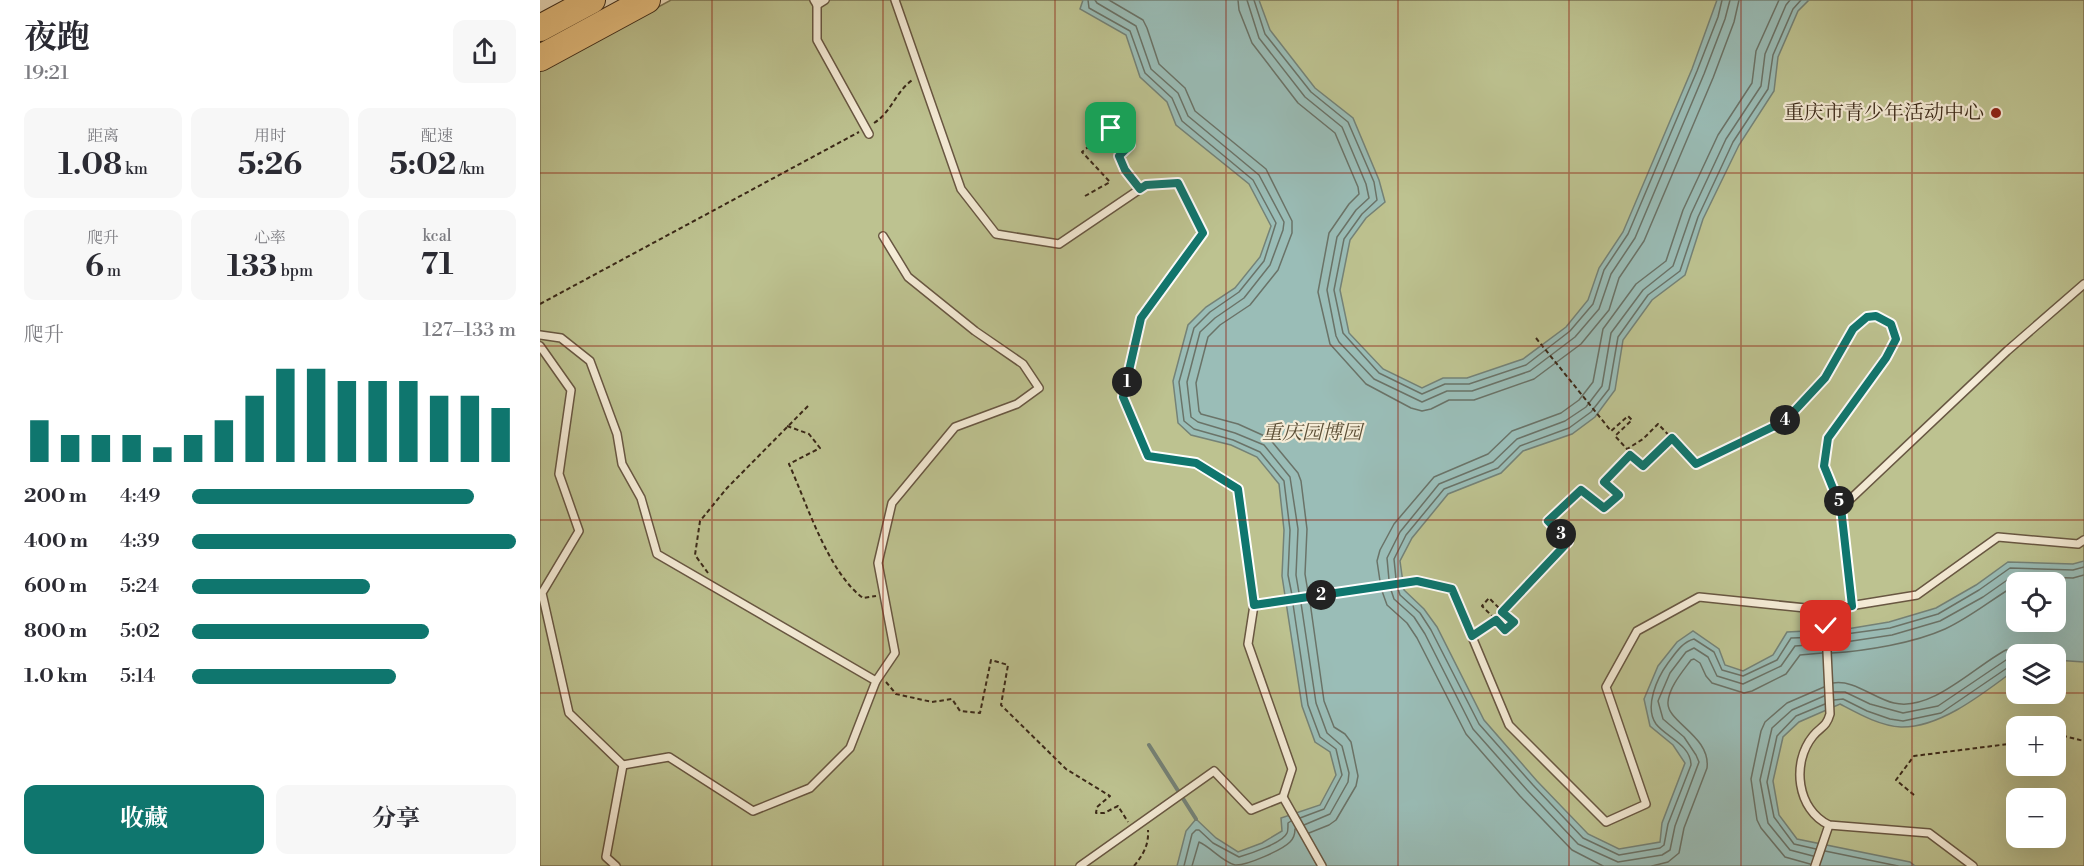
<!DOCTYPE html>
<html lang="zh">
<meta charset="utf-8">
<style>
:root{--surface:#fff;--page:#f7f7f7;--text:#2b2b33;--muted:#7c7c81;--accent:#0f766e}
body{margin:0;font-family:"Libre Bodoni","Noto Serif SC",serif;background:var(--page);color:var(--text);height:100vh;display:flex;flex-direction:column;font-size:22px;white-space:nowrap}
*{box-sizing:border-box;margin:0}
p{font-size:20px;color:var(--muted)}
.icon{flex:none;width:33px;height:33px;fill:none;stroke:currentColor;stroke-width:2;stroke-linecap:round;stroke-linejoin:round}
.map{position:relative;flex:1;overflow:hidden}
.sheet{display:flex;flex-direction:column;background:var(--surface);width:540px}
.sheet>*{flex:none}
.fabs{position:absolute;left:1466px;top:572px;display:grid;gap:12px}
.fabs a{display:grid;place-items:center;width:60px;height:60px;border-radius:12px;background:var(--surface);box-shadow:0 6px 24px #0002;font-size:30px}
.pin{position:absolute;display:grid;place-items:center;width:51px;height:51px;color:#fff;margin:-26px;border-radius:12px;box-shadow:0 3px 9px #0006}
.km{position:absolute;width:30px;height:30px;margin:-15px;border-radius:50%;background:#222;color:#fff;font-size:16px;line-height:30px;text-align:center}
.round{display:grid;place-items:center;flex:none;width:63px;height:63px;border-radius:12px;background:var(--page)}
.headline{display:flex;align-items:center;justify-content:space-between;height:102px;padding:0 24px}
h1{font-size:33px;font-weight:700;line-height:45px}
.stats{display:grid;grid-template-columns:repeat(3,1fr);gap:9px;height:102px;padding:6px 24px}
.stats div{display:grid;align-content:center;border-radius:12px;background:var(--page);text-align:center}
.stats b{font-size:30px;font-weight:700}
.stats small{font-size:16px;font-weight:400}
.stats p{font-size:16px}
.chart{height:168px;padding:12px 24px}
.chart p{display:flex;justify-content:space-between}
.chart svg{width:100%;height:108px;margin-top:6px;stroke:var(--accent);stroke-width:6}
.action{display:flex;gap:12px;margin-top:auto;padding:12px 24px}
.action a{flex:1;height:69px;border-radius:12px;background:var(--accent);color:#fff;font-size:24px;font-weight:700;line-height:69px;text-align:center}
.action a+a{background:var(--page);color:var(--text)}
ul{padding:0 24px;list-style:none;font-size:20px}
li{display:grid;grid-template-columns:96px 72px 1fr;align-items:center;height:45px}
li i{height:15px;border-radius:8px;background:var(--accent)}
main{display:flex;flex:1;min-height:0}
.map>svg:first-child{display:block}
</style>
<main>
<section class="sheet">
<div class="headline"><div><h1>夜跑</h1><p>19:21</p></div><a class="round"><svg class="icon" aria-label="share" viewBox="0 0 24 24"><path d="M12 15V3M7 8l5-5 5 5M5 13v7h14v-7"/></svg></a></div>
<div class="stats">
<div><p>距离</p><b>1.08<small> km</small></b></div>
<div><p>用时</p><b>5:26</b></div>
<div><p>配速</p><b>5:02<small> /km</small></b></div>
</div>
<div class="stats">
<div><p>爬升</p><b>6<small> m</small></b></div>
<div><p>心率</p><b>133<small> bpm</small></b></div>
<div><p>kcal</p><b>71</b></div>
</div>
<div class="chart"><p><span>爬升</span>127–133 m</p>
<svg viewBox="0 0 160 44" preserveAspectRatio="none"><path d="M5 44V27M15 44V33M25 44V33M35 44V33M45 44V38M55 44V33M65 44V27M75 44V17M85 44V6M95 44V6M105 44V11M115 44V11M125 44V11M135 44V17M145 44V17M155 44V22"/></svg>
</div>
<ul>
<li><b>200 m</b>4:49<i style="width:87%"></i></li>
<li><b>400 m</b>4:39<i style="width:100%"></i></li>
<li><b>600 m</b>5:24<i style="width:55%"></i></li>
<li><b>800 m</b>5:02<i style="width:73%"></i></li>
<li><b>1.0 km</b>5:14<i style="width:63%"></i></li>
</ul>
<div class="action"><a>收藏</a><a>分享</a></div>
</section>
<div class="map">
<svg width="1544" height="866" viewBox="0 0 1544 866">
<rect width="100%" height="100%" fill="#f0e2c2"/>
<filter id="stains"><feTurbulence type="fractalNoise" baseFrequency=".00333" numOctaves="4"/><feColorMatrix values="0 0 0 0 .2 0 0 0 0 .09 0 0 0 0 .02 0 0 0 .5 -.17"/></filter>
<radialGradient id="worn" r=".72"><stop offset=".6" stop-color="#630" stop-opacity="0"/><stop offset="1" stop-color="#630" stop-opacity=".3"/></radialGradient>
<!-- green -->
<path fill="#bdc290" stroke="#7c7654" stroke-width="1.5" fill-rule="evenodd" d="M131,0H1544V866H0V71ZM1476,582H1515V621H1476ZM1476,654H1515V693H1476ZM1476,726H1515V765H1476ZM1476,798H1515V837H1476Z"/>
<!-- water -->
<path fill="#9abdb7" stroke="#748277" stroke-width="1.5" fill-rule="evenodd" d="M543,0H719L730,30L775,88L813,118L839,180L845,202L826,218L810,240L800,290L809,333L843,369L882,388L903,378H927L983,359L1026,327L1048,300L1059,268L1083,232L1152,69L1177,0H1269L1258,11L1238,57L1234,91L1199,145L1163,219L1145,275L1112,300L1083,340L1075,390L1055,417L1032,434L983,451L961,473L908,494L872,538L860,561L864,590L884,609L897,627L944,720L997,781L1048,834L1079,849L1120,842L1122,823L1145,763L1133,745L1110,726L1104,699L1118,666L1137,642L1153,631L1179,649L1185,665L1203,671L1233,655L1247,632L1307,629L1349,622L1396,608L1436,585L1468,562L1533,564L1544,561V662L1515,660V654H1476V669C1445,692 1401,728 1361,727C1340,726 1319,714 1300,704L1259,722L1243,737L1233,781L1239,815L1257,839L1370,862L1375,866H637L646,831L656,819L676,838L698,852L722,843L742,831L741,818L780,805L796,775L790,752L775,742L762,706L742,576L744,530L739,484L717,457L691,445L651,435L638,423L633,381L648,325L666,307L695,288L720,257L731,226L709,184L636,125L627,102L600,77L586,35L540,9ZM1476,582H1515V621H1476Z"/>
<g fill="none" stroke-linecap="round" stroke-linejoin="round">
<!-- shore -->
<g stroke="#6a7368" stroke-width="1.5">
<polyline points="548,0 549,8 590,31 605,73 632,98 642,121 713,180 736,223 724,261 699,292 670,312 654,328 639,382 644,421 654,429 693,440 720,452 744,481 750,530 748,575 752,595"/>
<polyline points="555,0 557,3 596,26 611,69 638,93 648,116 719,175 744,222 743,230 730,265 704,298 675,318 660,332 647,382 651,417 658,422 695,433 724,445 750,477 758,529 756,575 759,593"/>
<polyline points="569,0 603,20 607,28 619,64 645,88 655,111 726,169 752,221 752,233 738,270 710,305 680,325 668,337 656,383 659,411 661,414 698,424 729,438 758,473 761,481 767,529 765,574 768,592"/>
<polyline points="698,0 699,10 712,43 758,103 795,133 818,187 819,194 809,204 789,233 778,292 790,344 826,384 871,408 882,411 891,409 909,400 934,400 994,379 1041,344 1069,310 1079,278 1104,241 1173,78 1194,22 1199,0"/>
<polyline points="707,0 719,38 765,97 802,127 826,184 829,198 816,210 797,237 787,290 796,336 799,342 834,379 882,402 907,391 932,391 990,371 1035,337 1059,309 1071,274 1095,238 1164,74 1185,19 1190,0"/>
<polyline points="714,0 725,34 771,92 808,122 834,182 837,200 822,214 804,239 794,290 803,333 839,373 882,394 905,384 929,384 986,365 1030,331 1053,304 1064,270 1088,234 1157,71 1178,17 1182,0"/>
<polyline points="856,579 854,559 866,535 904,489 958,468 980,446 1029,428 1051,412 1069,389 1078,337 1108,295 1140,271 1158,217 1193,142 1228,89 1233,55 1253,9 1261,0"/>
<polyline points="849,580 847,558 860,532 899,484 953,462 977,439 1025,421 1046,407 1062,386 1071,333 1103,290 1133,266 1151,214 1186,139 1221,86 1225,54 1246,5 1250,0"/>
<polyline points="840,581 837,561 840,550 854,524 894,477 948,454 972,431 1021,413 1039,400 1053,382 1063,329 1096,284 1126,261 1143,210 1178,135 1212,83 1216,51 1239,0"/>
<path d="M858,589L860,595L880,613L891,630L939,724L993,785L1043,838L1079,855L1120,848L1124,845L1128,824L1151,765C1151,745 1126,737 1116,724C1104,707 1117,678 1128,663C1135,654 1142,642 1154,639L1174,652L1182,670L1203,676L1237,660L1251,638L1281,637"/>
<polyline points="851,590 854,599 874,617 885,634 933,729 987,790 1038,844 1078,862 1122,855 1130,850 1135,826 1159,762 1156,755 1144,737 1123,719 1118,701 1130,673 1146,652 1154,648 1168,657 1177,676 1203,684 1241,666 1255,646 1282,644"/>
<polyline points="842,591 847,605 867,623 877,638 926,734 980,796 1032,850 1063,866"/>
<polyline points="761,603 776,703 787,733 802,746 809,773 808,782 790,814 764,825"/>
<polyline points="753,604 768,705 780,737 796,749 802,775 784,809 760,818"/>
<polyline points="1291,636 1350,628 1398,614 1439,590 1470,568 1533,570 1544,567"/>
<polyline points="1292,644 1352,635 1400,621 1443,597 1473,576 1533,578 1544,575"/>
<path d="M1292,653C1326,651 1374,643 1405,629C1431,617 1452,599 1476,585"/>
<path d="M1293,683C1313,679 1335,699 1354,703C1392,712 1435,666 1466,650L1477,649L1490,654"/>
<polyline points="1294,692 1305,692 1330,704 1363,713 1398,706 1466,660 1476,657"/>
<polyline points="1294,700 1303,699 1327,711 1350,719 1363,721 1401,713 1470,666 1476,665"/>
<polyline points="769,833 789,825 796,820 816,786 818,776 811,742 805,734 794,727 784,701 770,602"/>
<polyline points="1276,849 1254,844 1234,817 1227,782 1237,736 1256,716 1285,704"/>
<polyline points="1285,851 1358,866"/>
<polyline points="1273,856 1250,850 1228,823 1220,780 1232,728 1252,710 1284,696"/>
<polyline points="1270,864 1245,857 1221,828 1217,820 1211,779 1221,731 1225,722 1247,703 1284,687"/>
<path d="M644,866L652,834L656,830H659L673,843L699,857C709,854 743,843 747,833C748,832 748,825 748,823L751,821"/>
<path d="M652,866L659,842C671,847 681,861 695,865C706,866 742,850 750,842C754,838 755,834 755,829"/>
<path d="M1112,866L1128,862L1139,853L1144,828L1167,768C1171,736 1126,722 1128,702C1129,687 1143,671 1151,660L1154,659L1160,663L1166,676L1172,683L1204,693L1212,691L1246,674L1260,655L1282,653"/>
</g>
<!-- stream -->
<polyline stroke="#748277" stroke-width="4" points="609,745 656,819"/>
<!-- lane casing -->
<g stroke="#685742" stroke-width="10">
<g id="lane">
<polyline points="274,0 277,5 285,0"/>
<polyline points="355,0 421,189 456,234 519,244 606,185 638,183 663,233 601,318 583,397 608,456 656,463 698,489 714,605 708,644 752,769 743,797 711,810 674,771 540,866"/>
<polyline points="277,5 277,40 329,134"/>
<polyline points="0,335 21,338 50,361 77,434 82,464 101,498 117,554 336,681"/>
<polyline points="0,346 31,390 19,474 39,531 2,593 29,713 83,765 66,857 76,866"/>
<polyline points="1156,464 1245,421 1285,378 1313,329 1327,317 1336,316 1351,325 1356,339 1345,358 1288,438 1284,467 1301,508 1312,606"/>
<polyline points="1301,508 1467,351 1544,284"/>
<polyline points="714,605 877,581 912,589 969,725 1066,822 1106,804 1066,687 1097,631 1159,597 1285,610 1377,595 1458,537 1538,544 1544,540"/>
<path d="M1285,610L1290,714C1286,728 1281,726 1273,736C1251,763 1257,810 1289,825L1389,833L1433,866"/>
<polyline points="83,765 129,757 213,811 270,788 310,748 336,681 355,653 338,563 352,503 415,427 477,404 499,388 483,364 435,331 368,277 343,236"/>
<polyline points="743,797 782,866"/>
<polyline points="1275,866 1289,825"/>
</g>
</g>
<!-- highway casing -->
<g stroke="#3b2918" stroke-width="28">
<g id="highway">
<polyline points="0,28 52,0"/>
<polyline points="0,58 107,0"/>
</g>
</g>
<!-- path -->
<g stroke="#3b2918" stroke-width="2" stroke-dasharray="4.5 3" stroke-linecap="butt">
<path d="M334,123C352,112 356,90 374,79"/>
<polyline points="545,196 570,182 542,152 571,128 588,123 590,145 579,156 585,170 594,182"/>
<polyline points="0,304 319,132"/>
<polyline points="996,338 1071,431 1088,416 1092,420 1075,436 1087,449 1103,439 1118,424 1150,457"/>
<path d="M247,426L269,434L280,448L249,464C267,504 288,572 323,598L336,596"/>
<polyline points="168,573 155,555 160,521 187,488 268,406"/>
<polyline points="956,620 965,630 974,622 962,611"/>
<polyline points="939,631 956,620 942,606 949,598 962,611 1028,542 1008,521 1041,490 1064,508 1079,496 1064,482 1090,455 1103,466 1132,438"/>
<polyline points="346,682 356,694 392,702 412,699 420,711 440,713 451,660 468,665 461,705 526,769 570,796 557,807 556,813 564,813 578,806 588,822"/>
<polyline points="1515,737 1524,736 1544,741"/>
<polyline points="1374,795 1356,780 1374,756 1476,743"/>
<path d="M594,866C603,855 609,845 608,830"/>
</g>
<!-- lane -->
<use href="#lane" stroke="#f5ecd7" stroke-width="7"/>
<!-- highway -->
<use href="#highway" stroke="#e8c181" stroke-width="26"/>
</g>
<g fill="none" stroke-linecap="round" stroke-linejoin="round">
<!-- route casing -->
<g stroke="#fff" stroke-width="12">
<polyline id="route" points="571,128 588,123 590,145 579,156 585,170 600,189 606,185 638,183 663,233 601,318 583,397 608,456 656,463 698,489 714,605 877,581 912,589 932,636 956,620 965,630 974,622 962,612 1028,542 1008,521 1041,490 1064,508 1079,495 1064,482 1090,455 1103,466 1132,438 1156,464 1245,421 1285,378 1313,329 1327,317 1336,316 1351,324 1356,339 1346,358 1288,438 1284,466 1301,508 1312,606 1286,610 1286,626"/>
</g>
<!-- route -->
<use href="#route" stroke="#0f766e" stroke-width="8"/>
</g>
<!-- grid -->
<path fill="none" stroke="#8f2418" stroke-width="1.5" stroke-opacity="0.55" d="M172,0V866M343,0V866M515,0V866M686,0V866M858,0V866M1029,0V866M1201,0V866M1372,0V866M0,173H1544M0,346H1544M0,520H1544M0,693H1476M1515,693H1544"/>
<!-- markers -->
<circle fill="#8f2418" stroke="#f5ecd7" stroke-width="2" cx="1456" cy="113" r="6"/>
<g text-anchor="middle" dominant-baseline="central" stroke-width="4.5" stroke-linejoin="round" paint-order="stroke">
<!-- poi labels -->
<g font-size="20" fill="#3b2918" stroke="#f5ecd7" text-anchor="end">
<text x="1444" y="113">重庆市青少年活动中心</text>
</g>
<!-- park labels -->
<g font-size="20" font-style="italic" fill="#5c4f36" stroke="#f5ecd7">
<text x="772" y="433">重庆园博园</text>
</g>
</g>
<rect width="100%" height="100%" filter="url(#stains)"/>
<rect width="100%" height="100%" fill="url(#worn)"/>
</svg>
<div class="fabs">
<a><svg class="icon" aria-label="locate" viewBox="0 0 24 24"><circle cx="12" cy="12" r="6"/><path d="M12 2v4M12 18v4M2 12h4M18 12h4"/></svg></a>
<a><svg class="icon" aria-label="layers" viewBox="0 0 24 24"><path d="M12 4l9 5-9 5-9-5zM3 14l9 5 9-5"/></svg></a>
<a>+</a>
<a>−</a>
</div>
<div class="pin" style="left:571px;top:128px;background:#1e9e55"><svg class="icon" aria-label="arrive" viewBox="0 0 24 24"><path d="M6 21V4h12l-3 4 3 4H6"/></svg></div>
<div class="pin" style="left:1286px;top:626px;background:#d93025"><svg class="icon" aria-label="check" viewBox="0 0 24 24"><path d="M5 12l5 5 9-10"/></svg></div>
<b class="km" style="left:587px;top:382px">1</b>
<b class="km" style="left:781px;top:595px">2</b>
<b class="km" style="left:1021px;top:534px">3</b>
<b class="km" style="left:1245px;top:420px">4</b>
<b class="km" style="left:1299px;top:501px">5</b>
</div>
</main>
